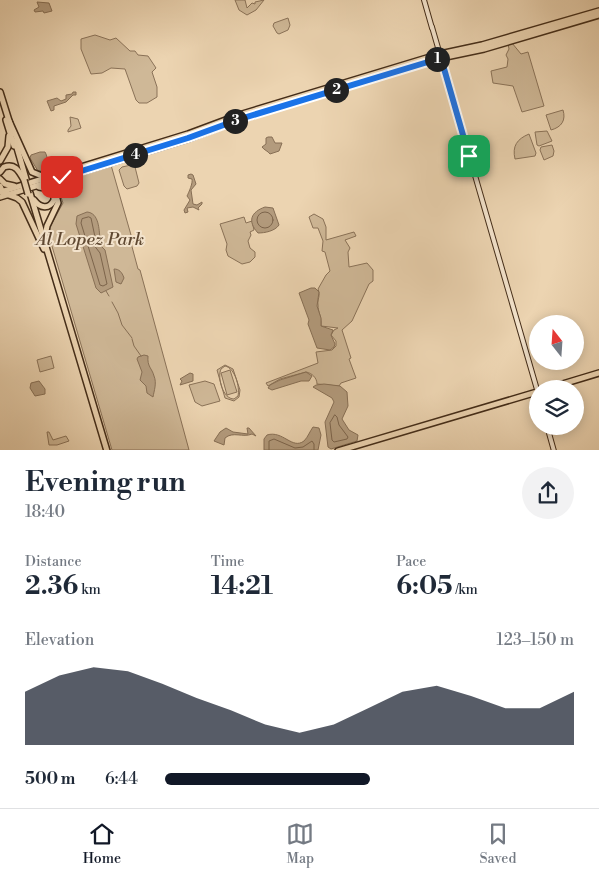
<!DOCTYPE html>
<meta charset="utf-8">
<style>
:root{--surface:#fff;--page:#f2f2f3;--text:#1f2937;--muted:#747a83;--line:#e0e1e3;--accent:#111827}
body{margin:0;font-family:"Libre Bodoni",serif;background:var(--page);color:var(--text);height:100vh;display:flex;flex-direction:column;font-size:19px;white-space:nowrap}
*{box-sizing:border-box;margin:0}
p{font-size:16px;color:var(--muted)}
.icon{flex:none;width:28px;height:28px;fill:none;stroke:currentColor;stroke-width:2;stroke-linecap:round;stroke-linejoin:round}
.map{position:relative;height:450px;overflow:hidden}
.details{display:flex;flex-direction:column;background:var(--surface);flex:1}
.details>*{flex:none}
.needle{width:32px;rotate:343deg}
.tools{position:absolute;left:529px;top:315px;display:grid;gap:10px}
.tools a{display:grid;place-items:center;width:55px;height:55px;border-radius:50%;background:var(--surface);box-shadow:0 2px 12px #0003;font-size:25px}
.pin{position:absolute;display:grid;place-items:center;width:42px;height:42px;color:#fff;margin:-21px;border-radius:10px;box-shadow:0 2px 8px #0006}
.km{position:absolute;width:25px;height:25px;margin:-12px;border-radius:50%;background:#222;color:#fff;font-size:14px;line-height:25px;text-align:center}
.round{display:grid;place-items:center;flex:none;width:52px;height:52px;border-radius:26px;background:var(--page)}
.head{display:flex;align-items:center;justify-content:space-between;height:85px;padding:0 25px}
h1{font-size:28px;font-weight:700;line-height:38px}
.metrics{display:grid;grid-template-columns:repeat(3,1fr);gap:8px;height:85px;padding:5px 25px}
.metrics div{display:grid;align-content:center}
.metrics b{font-size:25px;font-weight:700}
.metrics small{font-size:14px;font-weight:400}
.metrics p{font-size:14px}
.chart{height:140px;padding:10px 25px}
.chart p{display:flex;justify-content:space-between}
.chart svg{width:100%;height:90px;margin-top:5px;fill:var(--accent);opacity:.7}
ul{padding:0 25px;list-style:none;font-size:16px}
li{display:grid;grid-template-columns:80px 60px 1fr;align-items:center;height:38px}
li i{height:12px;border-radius:6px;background:var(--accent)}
.dock{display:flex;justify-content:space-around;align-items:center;height:70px;border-top:1px solid var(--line);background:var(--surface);font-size:14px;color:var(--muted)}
.dock a{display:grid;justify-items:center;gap:2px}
.dock .active{color:var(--accent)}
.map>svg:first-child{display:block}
</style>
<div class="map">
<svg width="599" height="451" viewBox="0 0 599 451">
<rect width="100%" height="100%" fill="#ecd4b1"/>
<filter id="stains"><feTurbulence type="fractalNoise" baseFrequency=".004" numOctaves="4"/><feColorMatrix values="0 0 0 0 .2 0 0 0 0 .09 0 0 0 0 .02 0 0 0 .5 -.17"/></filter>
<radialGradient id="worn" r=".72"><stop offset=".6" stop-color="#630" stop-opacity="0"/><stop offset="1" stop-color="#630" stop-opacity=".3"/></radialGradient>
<!-- green -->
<g fill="#cfb897" stroke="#8a7258" fill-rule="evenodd">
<polygon points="235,0 245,0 247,8 252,3 255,4 255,2 264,0 256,10 247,15 239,10"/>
<polygon points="288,18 290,25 288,30 279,34 277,33 273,26 274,23"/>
<polygon points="95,35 110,40 116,38 130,51 135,51 138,55 148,56 156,68 152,72 157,87 157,97 147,103 139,103 136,100 125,69 111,68 102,73 91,74 81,49 81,39"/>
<polygon points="512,43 521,54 528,52 544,106 522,112 513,86 493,83 491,71 507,67 508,59 506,55 509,49 508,44"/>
<path d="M563,110C566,120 562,127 551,130L546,115Z"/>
<polygon points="70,117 78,119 81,128 68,132 68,130 71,126"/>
<polygon points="547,131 552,141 539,146 537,145 535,132"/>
<path d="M529,134L536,153L535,156L515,159C512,146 517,139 529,134Z"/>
<polygon points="552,145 554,151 553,156 544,160 540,150 541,147"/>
<polygon points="111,165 133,242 131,243 138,269 140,270 189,450 112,450 49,236 50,227 63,203 57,185 60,182"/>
<polygon points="131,165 135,167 139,183 137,186 127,189 124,186 119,170 122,167"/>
<path d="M314,214L323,219L326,227V240L354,232L356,236L345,240L350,248L348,252L349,267L367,263L373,270V281L369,284L352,321L342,330L351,358L349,359L356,378L341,383L339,386L317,384C317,378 312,373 306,372L280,379L268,386L266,383L318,363L316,352L332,350L336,346V341L331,335L334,330L338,328L321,326C322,318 318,312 318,305C317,299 321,296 318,289L326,275L330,271L325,252L322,251L323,241L318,228H313L309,217Z"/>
<polygon points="244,217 246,223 252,221 254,230 250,232 251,235 248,241 250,248 255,252 255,257 250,262 242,264 228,256 226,250 227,244 220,224"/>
<polygon points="51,356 54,368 40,372 37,360"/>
<path d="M225,365L233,369L240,390L239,397L234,401L225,398L217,370ZM225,366C235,368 240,387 238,396L234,399C223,399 217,378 221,369Z"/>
<polygon points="230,370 237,392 227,395 221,373"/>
<polygon points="205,381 214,384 220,401 202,406 195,402 189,385"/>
<polygon points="47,432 49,432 53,440 66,436 69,441 57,445 49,445"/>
</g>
<!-- water -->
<g fill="#b39b7d" stroke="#876f55">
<polygon points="37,2 49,3 52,11 44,13 43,11 35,12 34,10 39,7"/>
<polygon points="73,92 76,92 76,95 73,95 66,102 54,106 54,110 51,111 47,101 57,98 61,101 66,99 66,95 72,94"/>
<path d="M268,137H272L275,143H282L279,151L270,154C268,151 264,150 262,147L266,144V138Z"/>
<polygon points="40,152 45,152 46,154 50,167 49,171 38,171 30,158 31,155"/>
<path d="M191,174L193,175L196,184L191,190L193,204L197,205L202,202V204L198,208L199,210L193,207L187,208L188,212L185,213L184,210L190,200L187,196C189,192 193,183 192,179L188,178V175Z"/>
<path d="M265,207L273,208L279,225C275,231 265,233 258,233C247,221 251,212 265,207Z"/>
<path d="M87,212C99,213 99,229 100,239L98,243L105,250L113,287L101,293L96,288L76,224L77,216Z"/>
<path d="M114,269C119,269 122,272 124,278L121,284L116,282Z"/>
<polygon points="311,288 315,288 319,292 317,306 321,318 321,326 333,330 331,335 335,344 334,347 330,350 317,348 308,324 309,320 299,293"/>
<path d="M144,355L148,356C147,367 152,368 154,376C157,383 154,391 153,397L147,393L146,386L140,380L142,372L137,359L138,357Z"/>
<polygon points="306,372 312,376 309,381 301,381 272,390 268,388 270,385 280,380"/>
<polygon points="190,373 193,374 193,381 180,385 182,381 180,379"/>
<polygon points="39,381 45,389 45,394 35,396 30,388 31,383"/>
<polygon points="324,384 340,386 347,392 348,406 342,419 349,430 358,435 357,441 331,449 328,447 325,422 334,402 332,398 313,387 316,385"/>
<path d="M313,427L319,428L321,435L318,450H264V439L267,435C283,430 292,450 304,441C308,437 310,431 313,427Z"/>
<path d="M226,428L233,432L248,434L247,428H249L256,436L252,434C243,438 233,431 225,438L224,445L214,441L220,432Z"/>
</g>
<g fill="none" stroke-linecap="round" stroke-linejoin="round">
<!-- shore -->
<g stroke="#7c644b" stroke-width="1">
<circle cx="265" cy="220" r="8"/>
<polygon points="89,217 91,218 95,237 93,244 100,253 107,284 103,286 100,285 81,223 82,219"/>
<polygon points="335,415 337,417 339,425 348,437 347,439 334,442 332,440 330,423"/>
<polyline points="269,451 269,441 274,439 295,448 303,447 312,441 314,444 314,451"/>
</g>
<!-- stream -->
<g stroke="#876f55" stroke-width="1">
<polyline points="106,291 109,296"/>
<polyline points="112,302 118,313 122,325 132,338"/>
<polyline points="132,339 134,346 141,356"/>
</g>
<!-- secondary casing -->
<g stroke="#442d19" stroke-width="6">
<g id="secondary">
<polyline points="424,0 432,28"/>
<polyline points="432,27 538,393"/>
<polyline points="547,426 554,451"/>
</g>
</g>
<!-- primary casing -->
<g stroke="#442d19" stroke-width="8">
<g id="primary">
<polyline points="0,92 10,124"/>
<polyline points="6,120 14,146"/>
<polyline points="9,121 32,172 52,180 58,203 47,226 45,236"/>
<polyline points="15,141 26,179"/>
<polyline points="0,161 8,147 9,136"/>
<path d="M0,172L4,167C15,163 19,171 24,180"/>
<polyline points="0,179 5,184 14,186"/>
<polyline points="0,186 3,193 17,198 22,202 44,249"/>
<polyline points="0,192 188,134 239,115 440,54 482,45 599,11"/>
<polyline points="30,193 107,451"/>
<polyline points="0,197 188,139 235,121 358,83 441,58 484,49 599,15"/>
<path d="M34,200C40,208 49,210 54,200V194L50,189L39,187"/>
<polyline points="546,389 599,373"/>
<polyline points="338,451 537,392"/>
</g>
</g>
<!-- secondary -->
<use href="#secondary" stroke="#f3e3cc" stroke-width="4"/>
<!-- primary -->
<use href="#primary" stroke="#ecd4b1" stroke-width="5"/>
<!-- primary-bridge casing -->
<g stroke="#442d19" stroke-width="8" stroke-linecap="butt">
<polyline id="primary-bridge" points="24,180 28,194"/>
</g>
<!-- primary-bridge -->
<use href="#primary-bridge" stroke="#ecd4b1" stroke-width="5"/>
</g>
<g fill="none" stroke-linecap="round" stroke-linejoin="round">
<!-- route casing -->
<g stroke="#fff" stroke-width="10">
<polyline id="route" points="62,177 188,138 240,119 441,58 469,156"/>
</g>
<!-- route -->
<use href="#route" stroke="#1a73e8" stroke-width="6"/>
</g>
<g text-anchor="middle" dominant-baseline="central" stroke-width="4" stroke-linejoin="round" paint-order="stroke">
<!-- park labels -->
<g font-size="18" font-style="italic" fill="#604932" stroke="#f3e3cc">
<text x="90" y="239">Al Lopez Park</text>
</g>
</g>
<rect width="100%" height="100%" filter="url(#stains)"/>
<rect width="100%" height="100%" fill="url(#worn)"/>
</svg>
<div class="tools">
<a><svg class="needle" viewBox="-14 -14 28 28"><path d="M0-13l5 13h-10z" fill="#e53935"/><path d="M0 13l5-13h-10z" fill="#747a83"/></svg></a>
<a><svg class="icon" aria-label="layers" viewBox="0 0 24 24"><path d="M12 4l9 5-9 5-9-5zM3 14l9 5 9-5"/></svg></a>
</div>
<div class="pin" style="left:469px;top:156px;background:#1e9e55"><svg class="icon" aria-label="arrive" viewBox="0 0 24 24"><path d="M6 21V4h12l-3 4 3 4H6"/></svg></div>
<div class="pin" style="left:62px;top:177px;background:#d93025"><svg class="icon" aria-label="check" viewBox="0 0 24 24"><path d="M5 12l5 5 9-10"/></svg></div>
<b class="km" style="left:437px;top:59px">1</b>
<b class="km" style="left:336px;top:90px">2</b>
<b class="km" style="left:235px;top:121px">3</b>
<b class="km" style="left:135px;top:155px">4</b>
</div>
<section class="details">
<div class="head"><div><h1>Evening run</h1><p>18:40</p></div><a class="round"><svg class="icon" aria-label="share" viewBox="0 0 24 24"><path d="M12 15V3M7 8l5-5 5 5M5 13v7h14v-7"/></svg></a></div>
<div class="metrics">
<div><p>Distance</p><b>2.36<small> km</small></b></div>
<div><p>Time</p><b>14:21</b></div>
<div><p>Pace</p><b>6:05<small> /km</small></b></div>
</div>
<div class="chart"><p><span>Elevation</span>123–150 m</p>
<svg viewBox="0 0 160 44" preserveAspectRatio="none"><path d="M0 44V18L10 10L20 6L30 8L40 14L50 21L60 27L70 34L80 38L90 34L100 26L110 18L120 15L130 20L140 26L150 26L160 18V44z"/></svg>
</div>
<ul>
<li><b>500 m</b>6:44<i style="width:50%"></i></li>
</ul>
</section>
<nav class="dock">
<a class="active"><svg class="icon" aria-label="home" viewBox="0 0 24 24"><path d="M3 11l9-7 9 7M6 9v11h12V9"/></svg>Home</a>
<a><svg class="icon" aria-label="map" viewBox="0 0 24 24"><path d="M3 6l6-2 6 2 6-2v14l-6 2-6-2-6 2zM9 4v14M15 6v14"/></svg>Map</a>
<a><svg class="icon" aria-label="saved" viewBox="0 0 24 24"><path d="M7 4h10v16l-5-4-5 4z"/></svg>Saved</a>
</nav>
